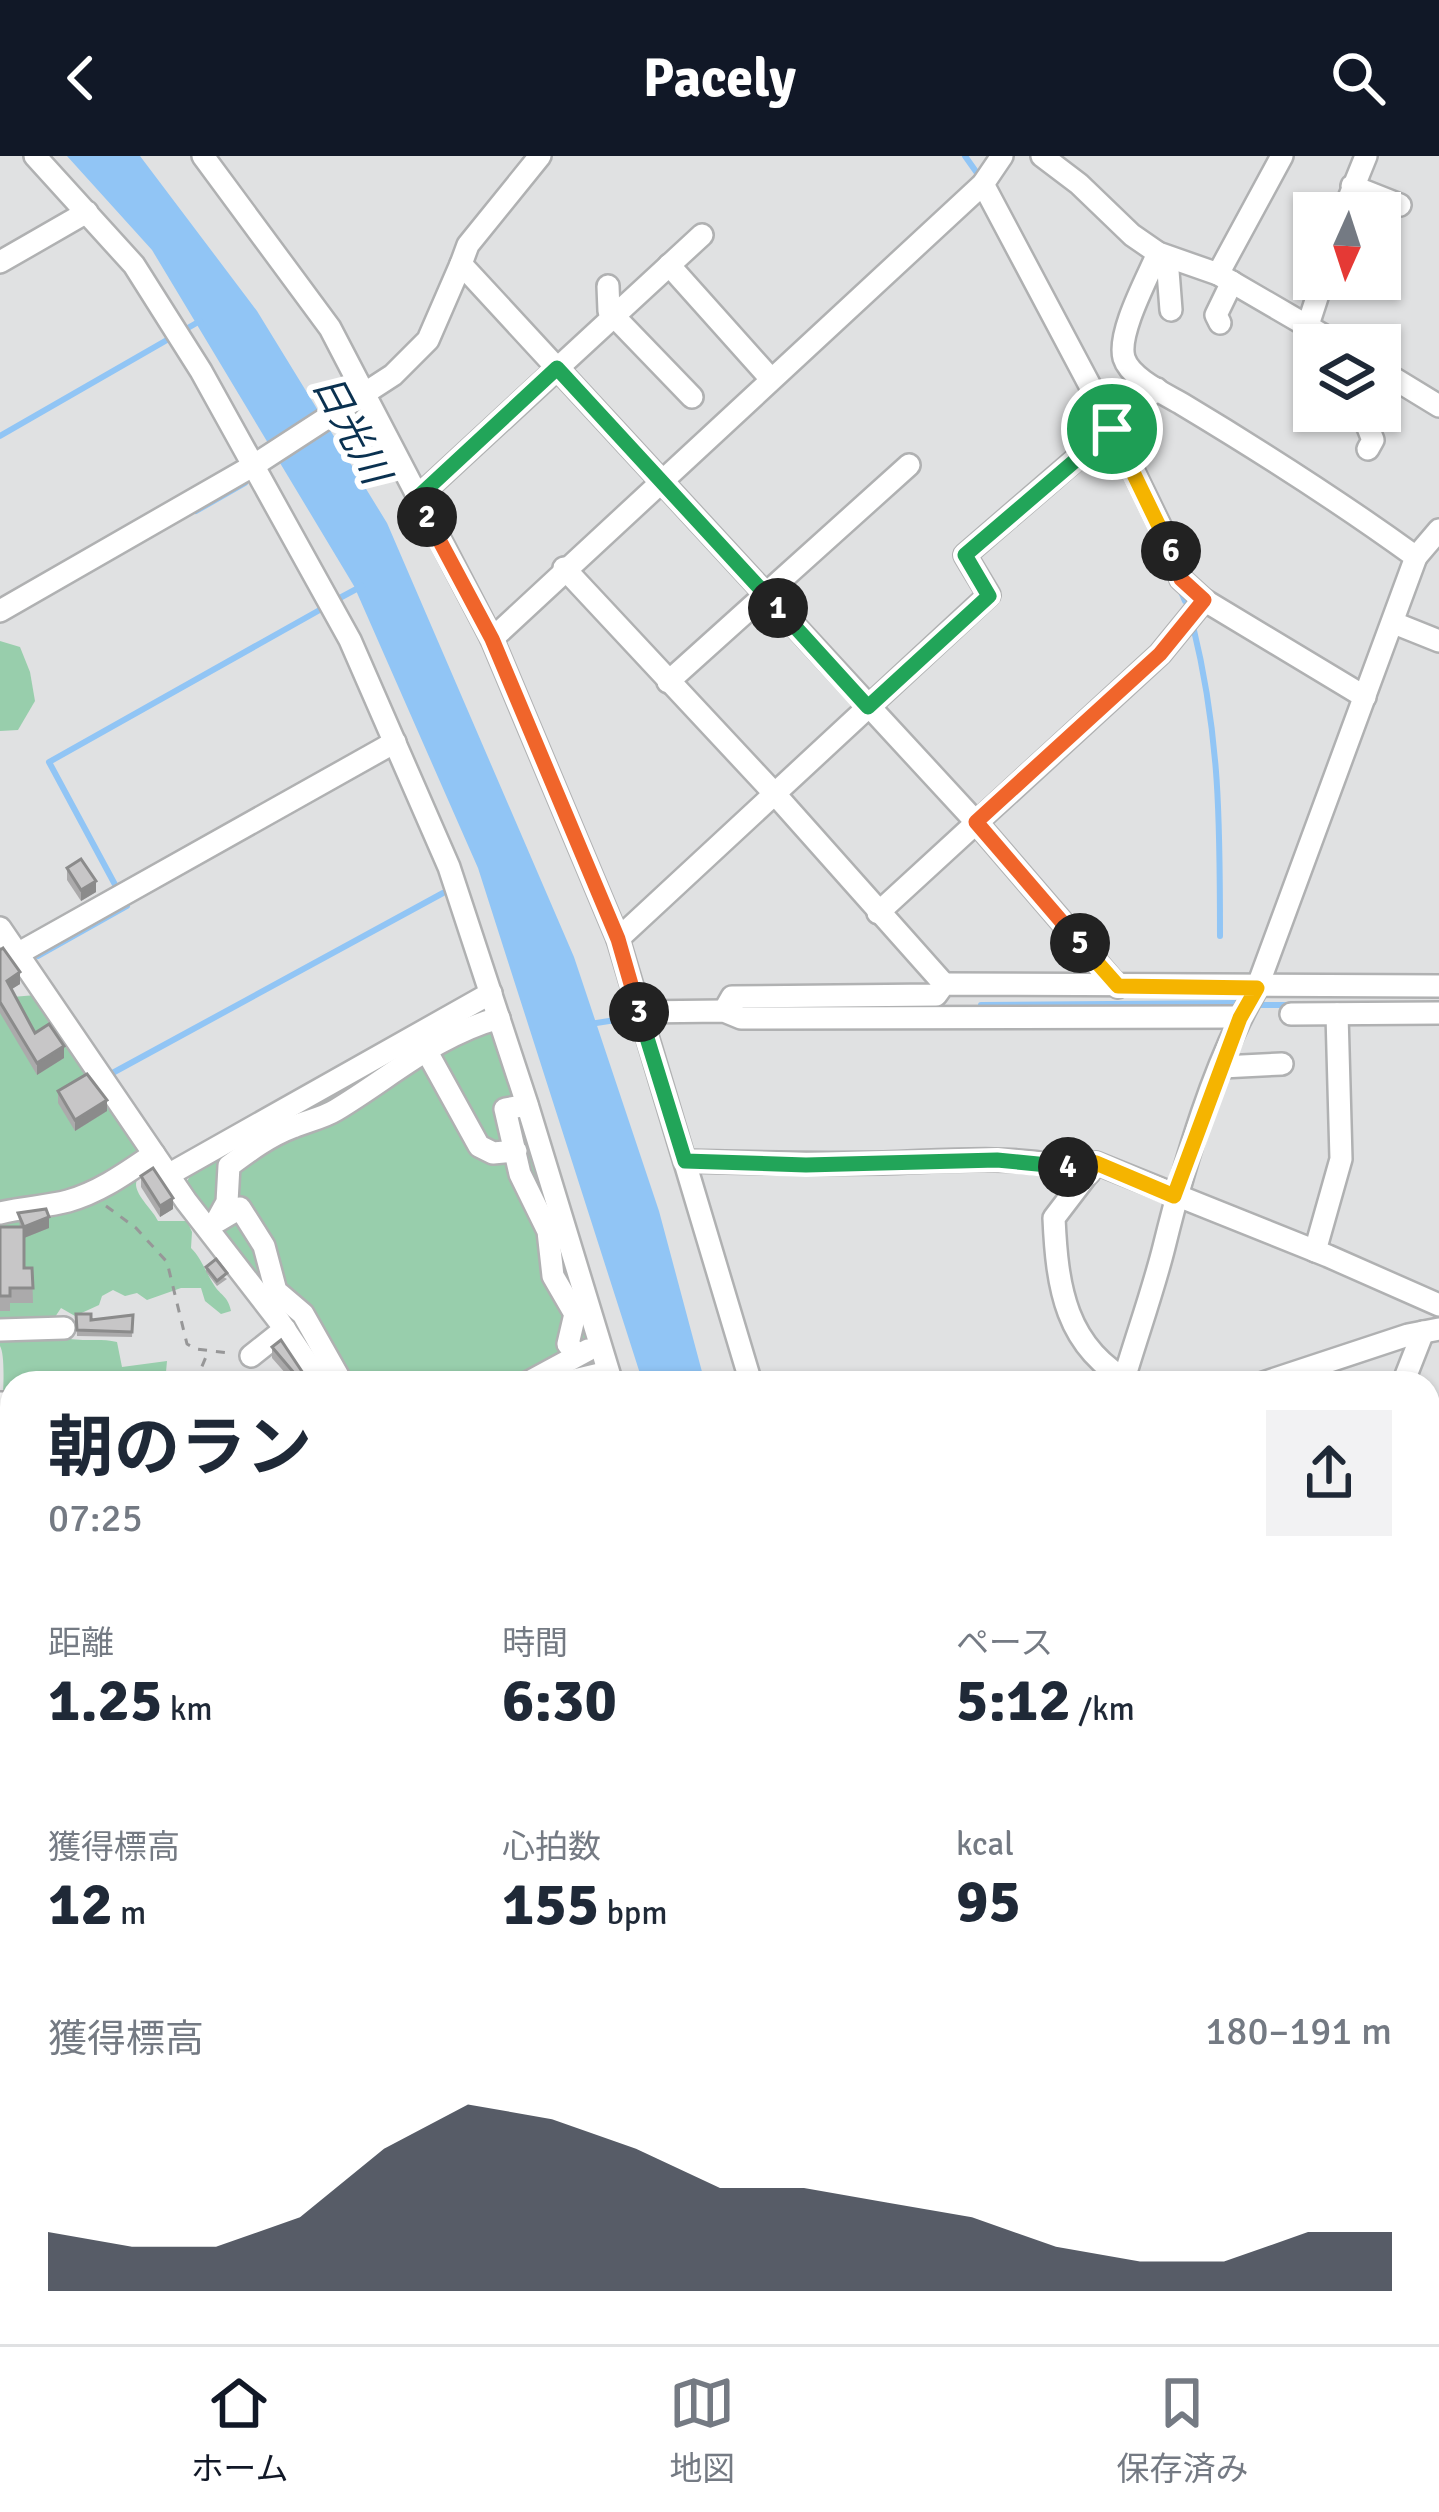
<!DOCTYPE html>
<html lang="ja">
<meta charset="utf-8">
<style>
:root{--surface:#fff;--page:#f2f2f3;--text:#1f2937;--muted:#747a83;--line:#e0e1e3;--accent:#111827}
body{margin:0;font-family:Signika,"Noto Sans JP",sans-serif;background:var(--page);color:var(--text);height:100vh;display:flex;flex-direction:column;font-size:45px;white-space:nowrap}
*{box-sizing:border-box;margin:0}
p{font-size:39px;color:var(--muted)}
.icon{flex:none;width:66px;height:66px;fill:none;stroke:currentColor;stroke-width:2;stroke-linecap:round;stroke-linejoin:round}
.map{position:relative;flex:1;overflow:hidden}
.side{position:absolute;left:0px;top:1215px;width:1440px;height:975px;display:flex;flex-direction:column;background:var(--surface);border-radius:36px 36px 0 0;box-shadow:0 3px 9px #0004}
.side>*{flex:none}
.needle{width:78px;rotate:183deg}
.tools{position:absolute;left:1293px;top:36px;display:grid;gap:24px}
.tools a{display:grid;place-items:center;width:108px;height:108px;border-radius:0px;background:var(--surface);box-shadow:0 3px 9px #0004;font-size:60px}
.pin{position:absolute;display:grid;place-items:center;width:102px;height:102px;color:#fff;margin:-51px;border:6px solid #fff;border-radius:50%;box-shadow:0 3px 12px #0007}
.km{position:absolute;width:60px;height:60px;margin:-30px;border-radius:50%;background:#222;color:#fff;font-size:33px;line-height:60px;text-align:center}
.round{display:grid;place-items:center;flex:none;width:126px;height:126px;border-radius:0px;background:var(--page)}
.headline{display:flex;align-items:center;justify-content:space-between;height:204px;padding:0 48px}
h1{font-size:66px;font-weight:700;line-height:90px}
.metrics{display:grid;grid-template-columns:repeat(3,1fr);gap:18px;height:204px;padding:12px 48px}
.metrics div{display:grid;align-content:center}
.metrics b{font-size:60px;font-weight:700}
.metrics small{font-size:33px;font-weight:400}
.metrics p{font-size:33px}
.chart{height:336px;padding:24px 48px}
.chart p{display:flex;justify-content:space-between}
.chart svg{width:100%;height:216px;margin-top:12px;fill:var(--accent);opacity:.7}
header{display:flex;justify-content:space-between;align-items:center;height:156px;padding:0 48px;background:var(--accent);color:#fff;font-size:54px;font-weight:700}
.menu{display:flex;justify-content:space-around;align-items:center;height:168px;border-top:3px solid var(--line);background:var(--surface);font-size:33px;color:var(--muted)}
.menu a{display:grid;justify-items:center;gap:6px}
.menu .current{color:var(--accent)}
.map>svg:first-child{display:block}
</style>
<header><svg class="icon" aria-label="back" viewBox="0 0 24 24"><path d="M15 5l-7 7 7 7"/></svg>Pacely<svg class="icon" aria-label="search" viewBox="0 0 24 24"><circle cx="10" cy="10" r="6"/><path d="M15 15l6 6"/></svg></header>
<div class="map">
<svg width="1439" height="2188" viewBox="0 0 1439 2188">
<rect width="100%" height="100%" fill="#e0e1e2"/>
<!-- green -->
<g fill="#98ceac">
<polygon points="0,485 20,491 30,516 35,545 18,574 0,575"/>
<path d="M36,839L47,862L66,877L107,942L110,953L118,959L144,998C142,1006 136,1023 136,1029C137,1041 153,1054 158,1065H187L192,1076L191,1092C202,1103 206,1117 214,1129C221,1140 228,1140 231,1155L221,1158L205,1145L201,1132H181L147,1144L137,1137L125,1140L113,1134L102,1140L99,1149L75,1160L61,1152L55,1161L58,1179C76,1188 97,1181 117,1186L122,1211L167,1205L165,1227H12V1291L0,1295C0,1271 8,1204 0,1190V842Z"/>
<polygon points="494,872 602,1227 331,1227 186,1027 196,1010 362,914"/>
</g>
<!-- water -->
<polygon fill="#91c5f5" points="67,0 140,0 257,155 387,367 574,801 659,1055 705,1227 643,1227 478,712 354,430 152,94"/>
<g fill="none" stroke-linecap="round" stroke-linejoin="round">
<!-- stream -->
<g stroke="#91c5f5" stroke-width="6">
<polyline points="965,0 977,17"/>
<polyline points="0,280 200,165"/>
<polyline points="196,355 245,327"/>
<polyline points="1179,431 1185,445"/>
<polyline points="336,444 362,430"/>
<path d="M1193,470C1220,580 1220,668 1220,780"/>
<polyline points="119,736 49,606 325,451"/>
<polyline points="38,800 127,750"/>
<polyline points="981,849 1236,847"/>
<polyline points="1258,849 1291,849"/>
<polyline points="590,868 628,862"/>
<polyline points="107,920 443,737"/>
</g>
<!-- minor casing -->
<g stroke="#b0b1b2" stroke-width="26">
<g id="minor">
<polyline points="35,0 134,109 201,215 350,484 449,711 527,948 612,1227"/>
<polyline points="203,0 330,172 492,483 618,783 751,1227"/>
<polyline points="540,0 468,89 461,108 976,666 1118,831"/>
<polyline points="1042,0 1079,28 1132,79 1158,97 1218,118 1340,189"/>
<polyline points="983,28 1113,273 1167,384 1181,423 1204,444"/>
<polyline points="1352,30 1400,49"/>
<polyline points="1343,57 1366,0"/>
<polyline points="1167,102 1171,154"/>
<polyline points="0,106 87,56"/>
<polyline points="669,109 771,223"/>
<polyline points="1218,118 1282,0"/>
<polyline points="608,130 609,155 692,241"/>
<polyline points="1220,167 1216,159 1232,126"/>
<polyline points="1308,169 1323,123"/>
<polyline points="1380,214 1439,250"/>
<polyline points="1353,255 1367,269 1373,284 1368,293"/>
<polyline points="417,342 702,79"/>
<polyline points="1416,401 1439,374"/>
<polyline points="564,412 774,637 944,828"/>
<polyline points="0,455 256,308 393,219 428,184 461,108"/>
<polyline points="1394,467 1439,485"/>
<polyline points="492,483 983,28 1002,0"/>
<polyline points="668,526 909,309"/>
<polyline points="878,757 1160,498 1204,444 1365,541"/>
<polyline points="0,772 186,1045 279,1165 321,1227"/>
<polyline points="618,783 989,439 965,399 1157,233"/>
<polyline points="19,797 395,586"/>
<polyline points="724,855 732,841 936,839 944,828 1439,830"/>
<polyline points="639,856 724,855 741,862 1240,861"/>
<polyline points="1291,858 1439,857"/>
<polyline points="426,894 479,990 493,997 516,995"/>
<polyline points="1222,911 1282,908"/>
<polyline points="527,949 505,953 520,1018 548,1075 553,1120 575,1158 568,1188 577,1199"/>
<path d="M685,1005C751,1007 817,1008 883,1007C951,1005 1023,997 1089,1017"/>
<polyline points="168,1019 491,837"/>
<path d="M0,1057C23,1051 46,1051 68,1045C100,1036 126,1017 154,998"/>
<polyline points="218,1065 240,1052 264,1090 276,1135 303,1158 342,1227"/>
<path d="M216,1066L227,1046L229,1010C249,995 269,980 293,971C307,965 323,962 336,954C391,921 436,879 499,862"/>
<polyline points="1315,1095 1341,1003 1337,858"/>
<polyline points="0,1174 64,1172"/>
<polyline points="251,1200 285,1173"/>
<path d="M1124,1223C1137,1179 1153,1135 1164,1091C1185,1006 1213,908 1257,832L1416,401C1340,346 1262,296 1182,248C1165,238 1130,222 1124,202C1117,177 1148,121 1158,97"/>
<polyline points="527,1227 588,1194"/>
<polyline points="562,1227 608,1216"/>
<path d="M1132,1227C1065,1192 1057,1130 1054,1062L1096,1007L1328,1100L1439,1149"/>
<polyline points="1263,1227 1408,1179 1439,1173"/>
<polyline points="1403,1227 1423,1176"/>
<polyline points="0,1247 12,1247"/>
<polyline points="1428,1298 1439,1303"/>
<polyline points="0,1441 12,1442"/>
<polyline points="1428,1475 1439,1480"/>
<polyline points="0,1494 12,1495"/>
<polyline points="1428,1582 1439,1556"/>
<polyline points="0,1621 12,1622"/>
<polyline points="0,1727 12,1728"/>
<polyline points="0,1930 12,1931"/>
<polyline points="0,2101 12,2101"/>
<polyline points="1428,2122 1439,2125"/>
<polyline points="1428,2141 1439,2140"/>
<polyline points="1207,2178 1208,2188"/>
<polyline points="159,2188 159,2178"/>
<polyline points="263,2188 264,2178"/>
<polyline points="756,2188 758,2178"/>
<polyline points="893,2188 896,2178"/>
<polyline points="966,2188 969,2178"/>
<polyline points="1125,2188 1128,2178"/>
<polyline points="1375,2188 1377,2178"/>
</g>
</g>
<!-- path -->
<g stroke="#979798" stroke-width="3" stroke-dasharray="9 9" stroke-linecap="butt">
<polyline points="106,1050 136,1072 167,1106 187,1188 196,1193 229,1197"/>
<polyline points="195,1227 208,1196"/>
</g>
<!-- minor -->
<use href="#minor" stroke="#fff" stroke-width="21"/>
</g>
<!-- wall -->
<g fill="#abaaab">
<polygon points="67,712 96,736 81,745 67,724"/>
<polygon points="0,794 20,828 12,833 35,877 64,902 37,919 0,857"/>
<polygon points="58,935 107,955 75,975 58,947"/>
<polygon points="141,1020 173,1053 160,1061 141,1031"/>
<polygon points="18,1057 49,1072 24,1082 24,1112 32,1112 33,1147 10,1147 10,1155 0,1155 0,1071 20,1071"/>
<polygon points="206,1111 227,1123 217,1130 206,1116"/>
<polygon points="76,1158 91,1164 133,1159 132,1181 77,1180"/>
<polygon points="272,1191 309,1226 313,1227 294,1227 272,1202"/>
<polygon points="0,1280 12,1280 12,1361 0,1360"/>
<polygon points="0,1392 12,1392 12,1427 1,1426"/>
<rect x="0" y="1501" width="12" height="72"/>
<polygon points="0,1633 12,1633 12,1675 0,1674"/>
<polygon points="0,1804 8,1837 12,1837 12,1869 0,1869"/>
<polygon points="0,1993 12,1993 12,2087 0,2086"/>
</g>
<!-- shaded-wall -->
<g fill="#8b8b8b">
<polygon points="96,725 96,736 81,745 81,734"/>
<polygon points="20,816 20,828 7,836 7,825"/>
<polygon points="64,890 64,902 37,919 37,907"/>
<polygon points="107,944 107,955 75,975 75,964"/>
<polygon points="173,1042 173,1053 160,1061 160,1050"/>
<polygon points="49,1061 49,1072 24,1082 24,1071"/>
</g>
<!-- building -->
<g fill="#c7c6c7" stroke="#8b8b8b" stroke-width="3">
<polygon points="81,703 96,725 81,734 67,712"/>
<polygon points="3,792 20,816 7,825 35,877 49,868 64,890 37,907 0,846 0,794"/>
<polygon points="87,918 107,944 75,964 58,935"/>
<polygon points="153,1012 173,1042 160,1050 141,1020"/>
<polygon points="46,1053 49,1061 24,1071 18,1057"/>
<polygon points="0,1071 24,1071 24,1112 32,1112 33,1132 10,1132 10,1140 0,1140"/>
<polygon points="216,1103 227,1117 217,1125 206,1111"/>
<polygon points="76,1158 91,1158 91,1164 133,1159 132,1176 77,1174"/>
<polygon points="281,1184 309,1226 313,1227 300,1227 295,1218 272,1191"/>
<polygon points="0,1280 12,1280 12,1342 0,1341"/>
<rect x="0" y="1392" width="12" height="23"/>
<rect x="0" y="1501" width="12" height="60"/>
<rect x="0" y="1633" width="12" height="26"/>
<polygon points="0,1804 8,1804 8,1837 12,1837 12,1857 0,1856"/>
<polygon points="0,1993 12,1993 12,2077 0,2075"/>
<polygon points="222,2178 248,2178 249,2188 221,2188"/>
</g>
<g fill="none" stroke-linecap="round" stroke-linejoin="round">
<!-- split-1 casing -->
<g stroke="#fff" stroke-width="24">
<polyline id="split-1" points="778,452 868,551 989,440 965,399 1112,273"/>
</g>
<!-- split-2 casing -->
<g stroke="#fff" stroke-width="24">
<polyline id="split-2" points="427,361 417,342 557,212 778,452"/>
</g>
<!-- split-3 casing -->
<g stroke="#fff" stroke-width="24">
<polyline id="split-3" points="427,361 492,483 618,783 639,856"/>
</g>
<!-- split-4 casing -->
<g stroke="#fff" stroke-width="24">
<polyline id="split-4" points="639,856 685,1005 806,1009 997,1004 1068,1011"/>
</g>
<!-- split-5 casing -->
<g stroke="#fff" stroke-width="24">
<polyline id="split-5" points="1068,1011 1088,1017 1096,1007 1174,1040 1240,862 1257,832 1118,830 1080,787"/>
</g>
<!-- split-6 casing -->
<g stroke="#fff" stroke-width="24">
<polyline id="split-6" points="1080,787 976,666 1160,498 1204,444 1181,423 1171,395"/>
</g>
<!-- split-7 casing -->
<g stroke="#fff" stroke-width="24">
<polyline id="split-7" points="1112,273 1171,395"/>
</g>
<!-- split-1 -->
<use href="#split-1" stroke="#22a559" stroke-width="15"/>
<!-- split-2 -->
<use href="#split-2" stroke="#22a559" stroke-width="15"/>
<!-- split-3 -->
<use href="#split-3" stroke="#f0652b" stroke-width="15"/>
<!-- split-4 -->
<use href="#split-4" stroke="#22a559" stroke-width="15"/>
<!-- split-5 -->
<use href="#split-5" stroke="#f5b400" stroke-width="15"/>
<!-- split-6 -->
<use href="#split-6" stroke="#f0652b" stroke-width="15"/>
<!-- split-7 -->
<use href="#split-7" stroke="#f5b400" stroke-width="15"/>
</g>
<g text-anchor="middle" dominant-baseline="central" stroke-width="12" stroke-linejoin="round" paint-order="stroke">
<!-- water labels -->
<g font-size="39" font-style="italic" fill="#0a3150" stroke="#fff">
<text transform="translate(351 273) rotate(62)">日光川</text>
</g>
</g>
</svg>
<div class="tools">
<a><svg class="needle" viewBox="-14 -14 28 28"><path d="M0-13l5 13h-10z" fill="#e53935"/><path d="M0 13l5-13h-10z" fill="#747a83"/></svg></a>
<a><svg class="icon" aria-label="layers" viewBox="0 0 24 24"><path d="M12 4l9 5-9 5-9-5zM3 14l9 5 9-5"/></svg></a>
</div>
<div class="pin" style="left:1112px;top:273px;background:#1e9e55"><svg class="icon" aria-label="arrive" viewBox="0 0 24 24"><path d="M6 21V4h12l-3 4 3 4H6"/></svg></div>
<b class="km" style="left:778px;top:452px">1</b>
<b class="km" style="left:427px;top:361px">2</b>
<b class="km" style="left:639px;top:856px">3</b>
<b class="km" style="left:1068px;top:1011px">4</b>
<b class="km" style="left:1080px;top:787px">5</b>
<b class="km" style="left:1171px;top:395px">6</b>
<section class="side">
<div class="headline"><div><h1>朝のラン</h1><p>07:25</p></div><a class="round"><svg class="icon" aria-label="share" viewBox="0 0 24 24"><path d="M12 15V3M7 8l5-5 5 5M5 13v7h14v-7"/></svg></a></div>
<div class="metrics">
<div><p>距離</p><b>1.25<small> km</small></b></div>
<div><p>時間</p><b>6:30</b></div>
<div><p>ペース</p><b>5:12<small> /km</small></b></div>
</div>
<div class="metrics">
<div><p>獲得標高</p><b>12<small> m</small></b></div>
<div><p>心拍数</p><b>155<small> bpm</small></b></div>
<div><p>kcal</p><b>95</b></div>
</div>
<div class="chart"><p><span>獲得標高</span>180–191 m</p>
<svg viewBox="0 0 160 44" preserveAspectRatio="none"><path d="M0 44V32L10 35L20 35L30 29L40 15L50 6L60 9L70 15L80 23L90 23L100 26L110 29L120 35L130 38L140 38L150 32L160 32V44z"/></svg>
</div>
</section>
</div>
<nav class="menu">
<a class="current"><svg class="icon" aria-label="home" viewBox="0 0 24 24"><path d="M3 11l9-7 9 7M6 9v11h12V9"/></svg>ホーム</a>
<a><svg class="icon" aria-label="map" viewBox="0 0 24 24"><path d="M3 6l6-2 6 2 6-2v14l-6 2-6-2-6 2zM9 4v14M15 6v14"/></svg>地図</a>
<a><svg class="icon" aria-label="saved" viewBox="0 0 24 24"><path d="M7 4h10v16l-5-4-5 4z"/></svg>保存済み</a>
</nav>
